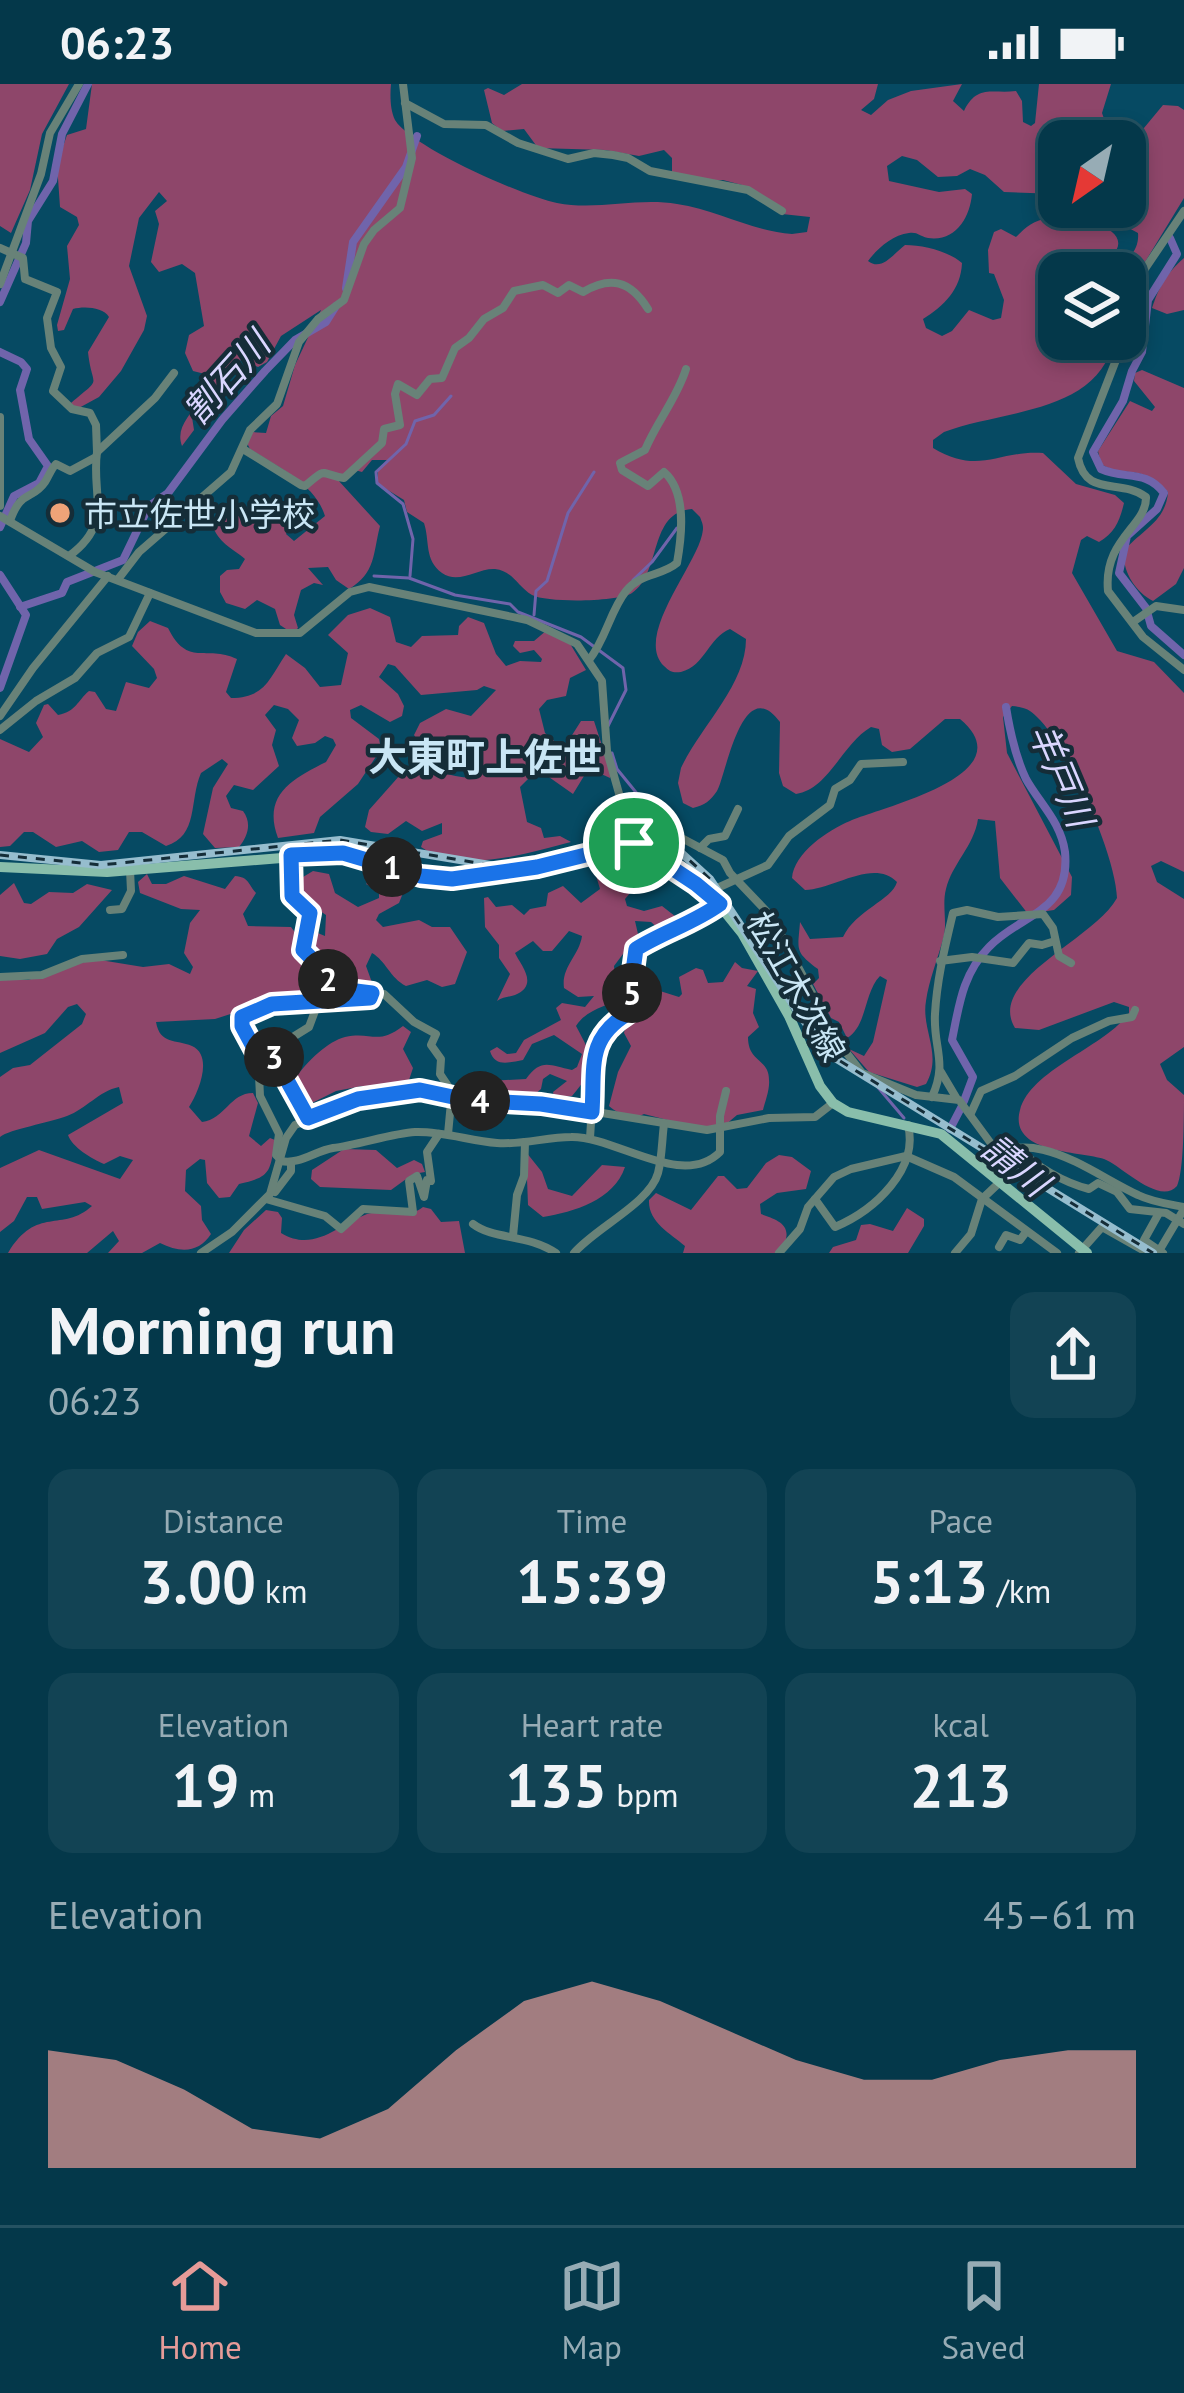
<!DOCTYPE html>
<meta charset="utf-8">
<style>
:root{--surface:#04384a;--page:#124354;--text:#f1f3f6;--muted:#97acb5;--line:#255262;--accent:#e69b98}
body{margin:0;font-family:"PT Sans","Noto Sans JP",sans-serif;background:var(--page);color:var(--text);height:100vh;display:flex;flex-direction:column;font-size:45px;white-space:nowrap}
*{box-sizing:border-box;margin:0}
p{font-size:39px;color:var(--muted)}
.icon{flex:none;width:66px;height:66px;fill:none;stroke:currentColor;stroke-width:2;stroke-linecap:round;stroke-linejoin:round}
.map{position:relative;height:1169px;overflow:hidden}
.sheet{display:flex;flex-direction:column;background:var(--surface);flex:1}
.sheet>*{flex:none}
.needle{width:78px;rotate:214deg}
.tools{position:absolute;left:1038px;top:36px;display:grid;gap:24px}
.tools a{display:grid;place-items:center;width:108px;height:108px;border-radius:24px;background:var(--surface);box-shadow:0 6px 18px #0003,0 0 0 3px var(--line);font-size:60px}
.pin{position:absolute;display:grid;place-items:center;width:102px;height:102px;color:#fff;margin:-51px;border:6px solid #fff;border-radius:50%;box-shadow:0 3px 12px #0007}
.km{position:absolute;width:60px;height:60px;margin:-30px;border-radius:50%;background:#222;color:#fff;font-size:33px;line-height:60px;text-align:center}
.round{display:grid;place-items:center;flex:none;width:126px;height:126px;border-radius:24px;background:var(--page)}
.overview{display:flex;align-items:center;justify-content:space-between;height:204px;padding:0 48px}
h1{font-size:66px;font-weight:700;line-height:90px}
.figures{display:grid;grid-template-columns:repeat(3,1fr);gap:18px;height:204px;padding:12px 48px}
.figures div{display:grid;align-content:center;border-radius:24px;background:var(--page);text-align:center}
.figures b{font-size:60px;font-weight:700}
.figures small{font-size:33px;font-weight:400}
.figures p{font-size:33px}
.chart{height:336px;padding:24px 48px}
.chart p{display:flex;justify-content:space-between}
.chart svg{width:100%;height:216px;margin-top:12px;fill:var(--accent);opacity:.7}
.status{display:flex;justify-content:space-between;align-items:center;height:84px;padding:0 60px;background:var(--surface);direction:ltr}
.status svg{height:33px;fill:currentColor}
.dock{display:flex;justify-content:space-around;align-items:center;height:168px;border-top:3px solid var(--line);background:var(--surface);font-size:33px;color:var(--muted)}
.dock a{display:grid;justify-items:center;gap:6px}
.dock .active{color:var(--accent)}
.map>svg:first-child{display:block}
</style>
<div class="status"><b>06:23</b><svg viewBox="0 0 49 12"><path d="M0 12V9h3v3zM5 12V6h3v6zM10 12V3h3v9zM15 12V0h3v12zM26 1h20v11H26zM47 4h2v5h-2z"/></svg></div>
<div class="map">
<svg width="1184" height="1169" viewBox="0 0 1184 1169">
<rect width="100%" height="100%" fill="#064a63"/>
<!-- green -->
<g fill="#8e466a">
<polygon points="0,0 69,0 42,50 30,106 11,149 0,142"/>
<path d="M92,0H391C390,11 390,26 395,36C411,63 525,113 557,119C597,127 637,113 677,120C717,126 752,147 792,150L807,148L810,133L782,130L742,101L723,96L700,98L672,90V74L664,66L639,72L605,66L538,64L524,45L502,47L492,39L484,6L488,4L504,11L522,0H878L874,15L861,26L871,31L888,16L911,7L962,0L953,17L964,27C977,0 992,10 1016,7L1022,17L1023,38L1031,42L1035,39L1039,0H1111L1102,29L1107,43L1124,51L1139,50L1163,21L1178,22L1184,26V114L1145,178L1125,195V189H1100C1119,184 1140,171 1138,149L1089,123H1125V57H1059V110L1004,108L985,91L970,85L957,92L938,93L917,76L902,72L887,82L889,97L939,108L965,105L972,110C970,133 956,158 928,154C918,152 919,148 909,149C892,151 877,165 868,177C882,188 894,169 905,161C923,161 948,167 962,179C961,205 944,222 923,235L926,244L942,252L952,247L969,226L993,236L1001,234L1004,216L994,190L989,189L988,166L994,148L1001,145L1016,153C1026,143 1034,136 1049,134C1068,130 1143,143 1110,174L1076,175L1059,189V255H1114C1100,330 1001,326 944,348L933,356V364C980,392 997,366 1043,369L1076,400L1115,411L1124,419C1120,436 1115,449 1099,458L1087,452L1081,456L1072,489L1117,567L1154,578L1184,609V788L1161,777L1151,782L1157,798L1184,815V963L1160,980L1167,996L1184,1011C1184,1032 1184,1087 1177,1102C1159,1122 1121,1081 1104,1075C1080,1067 1008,1070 1020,1026C1031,985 1105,963 1129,929V923L1114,918L1039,946L1015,944C986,896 1094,856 1117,814C1116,772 1068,662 1037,633C1030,625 1023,623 1012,622L1003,633L1007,669L1072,793L1071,811L1054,826L1028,830L1000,794L995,737L978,735C974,762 952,780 946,805C942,820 947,837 944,852C938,874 929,896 926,917C921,946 943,970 926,1000L917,1003L869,988L849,965L864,972L873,958L887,896L880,892C864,908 867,943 847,954L839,938L831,934L813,900L819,894L818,885C794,867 798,866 800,838L810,855L843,853C856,826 892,816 897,798C873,774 833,806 805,806L792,794C794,769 828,746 850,737C881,723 1027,691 960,635H945L910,665L892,668L882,661L879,645L871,643C842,660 829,705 796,710L783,702L779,689L780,638C742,587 726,692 717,707C710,717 705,721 693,724L683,719L678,699L681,684C700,643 746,601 746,555L730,545C709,553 705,582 681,588C673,589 670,588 664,582C634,553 695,483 702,451C704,442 703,441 700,433L692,425C648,428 662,489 632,509C618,518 547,519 532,511C518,503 513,487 495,485C477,484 459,501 442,489C424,476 430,457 424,439L407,428L404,416L378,400V387L389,376H372L362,388L351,385L338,396L380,442C373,469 376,489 349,505L336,496L328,483L308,484L323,501L314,499L301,506L294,531L298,544L292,549L280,541L275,525L257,516L245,525L226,519L220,508V492L227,486L239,485L245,475C231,463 218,459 212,440L222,425L239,420L253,426L265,419L276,424L287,417L295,429L286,450L294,457L325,432C315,400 279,384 250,365L247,359L252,348L266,349L271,332L283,322L295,281L321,226L281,252L267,278L258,283L241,276C218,288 214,315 192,333L194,346L182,362C175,343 191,332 199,315C201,308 202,301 204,294L209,291L193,287L185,269L189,251L204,242L195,189L182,180L159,188L151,178L159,140L155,127L167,117L159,108L139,134L129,182L147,232L144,246L121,287L99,313L77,325L71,319C104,291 92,306 88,268L109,233C103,223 84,222 73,225L64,246L58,247L57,241L70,195L67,162L79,141L77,133L60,123L57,80L67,51L86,45Z"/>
<path d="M1184,174V226L1167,230L1152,224C1159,202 1167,189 1184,174Z"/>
<path d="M1142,286L1184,304V484L1176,500L1153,517C1135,508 1122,487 1124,467C1140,447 1166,438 1168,408C1135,376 1129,397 1101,380L1098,367L1130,317L1152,327L1155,323L1134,297L1135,289Z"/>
<path d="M370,524L390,533L396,558L411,563L422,552L458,551L459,542L468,533L484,539L496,570L506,582L520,577L541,578L542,575L534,566L520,569L513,562L515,557H534L547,546L569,558L586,586L570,594L566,612L547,616L539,625L545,649L561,663L567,659L581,637H594L611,689L610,694L597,688L584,692L573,710L546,691L533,690L520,703L527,738L541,744L544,754L560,752L571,758C528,769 461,791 421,763L423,757L442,750V739L422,747L406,737L388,750L371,748L365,743L369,726L408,682C433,683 456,697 480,693L484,684L480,676C458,675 441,665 420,660L414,651L420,639L446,625L471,632L496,606L484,602L477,606L421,611L395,582L388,580L379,593L398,610L404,622L402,632L390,638L361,621L350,626L351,634L379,655L381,665L358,700L320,733L314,749L278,754C262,711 292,695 326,678L336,661L333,655L325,652L315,659L297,662L292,654L299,636L288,625L274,621L265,631L276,646L272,661L279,682L253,706L234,701L226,712L231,724L243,727C252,739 248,752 239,763L215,764L203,750L213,704L228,680L222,675L201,689C189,716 199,752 166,762L142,748H129L118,766L99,768L82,757L56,763L33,748H24L10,762L0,763V655L29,668L43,653L36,639L44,621L48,620L58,631C77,627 77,617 89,607L95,608L106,625L116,627L126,598L149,604L157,594L154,585L132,562L138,548L150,537L168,544C188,584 205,560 237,575L226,608L231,614C265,614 269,595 286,570L305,584L320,603L341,601L348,569L328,551L348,531Z"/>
<path d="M601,776L614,790L621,782L627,783L626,797L636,802L625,815L627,822L644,827L662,822L680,836L661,847L651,838L635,837L638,850L614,882L616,901L624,910C609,924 588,923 576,942C593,974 599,981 572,1012L554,1013L553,1008L567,997L550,990L543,995L541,1005L528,1016L469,1013L467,1007L478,1008L489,997L526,995C541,974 549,981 572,986L577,983L582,970L554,951L532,960L523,976C510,978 495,984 490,967L497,963L507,970L516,969L524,956L561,936L556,924L562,919L585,923L594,912L578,913L564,904C561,883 579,872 582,852L569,847L552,867H543L533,857L515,869C520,880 540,901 515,911C509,913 503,913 497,917L510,890L499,874V861L485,843L484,814L488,813L496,823L512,821L524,831L530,825L546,822L548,809L563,802L581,819L600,805L592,778Z"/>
<path d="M313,787L329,790L335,809L358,823L379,814V807L366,800L372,794H381L385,802L403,809L399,819L379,830L376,836L383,843L419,836L432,843H450L467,868L455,900L442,903L427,896L406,902C390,894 386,877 372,869L366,882L374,904L353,907L333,902L325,884L305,864L308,845L325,852L326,831L296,811L293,799Z"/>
<path d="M147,790L152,800H166L184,792L225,805L235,792C249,793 248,800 256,809L243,830L248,842L291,843L297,851L298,870L317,892L313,914L268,918L215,935L156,938C160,961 176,955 192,962C214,972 198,1009 189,1023L202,1038C225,1035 230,1009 253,1009L258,1019L249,1052L261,1062L270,1054L275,1056C270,1088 271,1093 239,1100L230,1113L219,1114L207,1099L205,1076L200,1075L186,1086L185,1107L201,1122L202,1136L211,1150C199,1169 180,1169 160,1159L142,1169H108L119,1157L113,1147L87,1169H8C37,1121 62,1149 92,1122L85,1118L42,1125L37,1113H27L14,1137L0,1148V1084L39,1066L120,1095L133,1076L120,1072L104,1080C92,1075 72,1063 68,1051L123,1019L119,1003C99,1007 86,1025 67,1032C49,1039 10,1045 0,1053V993L13,984L30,981L82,940L86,930L77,920L68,923L45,949L0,969V895L28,896L94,875L143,883L169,880L190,890L193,883L184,869L190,839L200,826L181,825L140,809L138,798Z"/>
<polygon points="14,799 24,819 31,820 49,808 73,809 87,800 112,806 79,843 57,855 47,870 20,875 0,872 0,811"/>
<path d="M735,878L742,884L758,887L747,902L756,905L753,929L759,943L748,953C748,979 769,974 769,996C770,1005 765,1018 763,1026L737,1031L724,1042H691L644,1030C634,1035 617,1030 609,1022L618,988L631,962L624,949L626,940L642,929L643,911L660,907L679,913L682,910L679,893L696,884L703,886L708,899L723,898Z"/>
<path d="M403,942L411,948L403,965L413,984L407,1002L397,998L383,1006L362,1002L336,1007L312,1019L303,1020L296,1006L297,992C307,978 328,957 345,953C372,947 377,962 403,942Z"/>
<polygon points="344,1065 376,1066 397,1084 414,1076 422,1080 425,1088 413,1090 391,1106 320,1103 311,1095 312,1086"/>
<path d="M526,1068L542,1088L548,1105L572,1112L602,1081L625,1083C614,1116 574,1128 543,1133L528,1121Z"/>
<path d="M779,1071L792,1073L811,1087L806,1105L777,1109L760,1120L761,1130C774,1135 792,1139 785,1158L777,1169H683L685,1162C670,1149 648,1138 649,1116L656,1109L691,1126L718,1092H724L737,1105L747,1104L766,1079Z"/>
<path d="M423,1123L431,1125L441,1138L459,1137L465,1169H229L244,1146L266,1126L278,1128L282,1134L281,1149C314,1169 338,1141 367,1130C386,1124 407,1136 423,1123Z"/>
<polygon points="907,1124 924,1135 924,1142 908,1169 829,1169 833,1163 856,1156 861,1141 870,1140 893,1147"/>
</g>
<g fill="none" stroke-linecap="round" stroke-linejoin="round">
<!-- stream -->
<g stroke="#7064ab" stroke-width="3">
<polyline points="374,492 409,494 455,511 510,520 518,528 581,553 623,584 626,606 608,642"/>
<polyline points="410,492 413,455 403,420 377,399 376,388 406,360 415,337 434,331 451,312"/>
<polyline points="633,496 652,478 677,444"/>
<polyline points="534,531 536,507 547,497 568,429 594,388"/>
<polyline points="612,669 617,685 661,739"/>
<polyline points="870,994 904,1034"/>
</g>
<!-- river -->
<g stroke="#7064ab" stroke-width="8">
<path d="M1170,154L1177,170L1148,216L1142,268L1132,287L1123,317L1093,368L1101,385C1125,396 1145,385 1164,409L1157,425L1127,452L1119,489L1146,524L1151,542L1184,571"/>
<polyline points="346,204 353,158 406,83 417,52"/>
<polyline points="0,218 26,159 28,137 53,97 62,50 88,0"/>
<polyline points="0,268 21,278 27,285 20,306 29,355 48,382 39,399 14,412 0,443"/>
<polyline points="0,491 26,531 0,604"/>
<polyline points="20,523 62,509 67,498 123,476 149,422 168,409 222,336 265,287 295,256 326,238 336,222"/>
<path d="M964,1017L973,993L952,956C959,921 963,889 989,863C1020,830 1071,829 1065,768C1061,738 1040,720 1026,695C1015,672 1010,648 1006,623"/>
<polyline points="950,1045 963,1020"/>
</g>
<!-- minor -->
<g stroke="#688278" stroke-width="8">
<polyline points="405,19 444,40 486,41 518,59 568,75 594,69 613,71 628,74 650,87 748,106 782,127"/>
<path d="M1184,127L1134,201L1133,247L1116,276L1078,374C1086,414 1120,394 1146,413C1147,442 1103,455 1108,507L1143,553L1184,586"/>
<polyline points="0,164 23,174 25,195 57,208 47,234 51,264 61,283 53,307 72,325 90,329 96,341 97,368"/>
<polyline points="0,200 41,90 50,49 79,0"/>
<polyline points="0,333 0,422"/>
<path d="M243,365L301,401L305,402C328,382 319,390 344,394L382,359L384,345L400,341L395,310L398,300L417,311L430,295L442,294L455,264L469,254L484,235L503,224L514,207L543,201L558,209L569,201L583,208C610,192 630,196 648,225"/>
<polyline points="0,432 95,488 256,549 300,549 350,508 369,503 527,536 577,560 602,597 607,667 633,759 624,762"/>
<path d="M10,437C21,405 32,417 45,398C49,392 51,385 56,380L70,387L96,373"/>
<path d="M69,472C114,439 91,411 97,368L155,314L174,289"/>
<polyline points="119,494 139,468 231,388 250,346 277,320 299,258 318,235 344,216 364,160 374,146 400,124 412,74 403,0"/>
<polyline points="1133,538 1156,522 1184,526"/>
<path d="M589,576C606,555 610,527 626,507C640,489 662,492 677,479C682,451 687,408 664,388L648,402L622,386L620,379L645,366C656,339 677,314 686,285"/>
<polyline points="0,632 33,584 108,492"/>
<polyline points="0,646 36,617 75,594 97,569 129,553 150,509"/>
<polyline points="630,746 657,741 723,776 730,789 771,832 838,958 862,989 916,1011 959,1016 998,1069"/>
<polyline points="700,764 709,755 725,752 738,725"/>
<path d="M291,771L292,812L310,829L302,862C310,878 326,885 330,902L336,906L384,910L414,938L436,950L431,961L441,975L440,990L452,1008L448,1050"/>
<polyline points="718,817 715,805 768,781 789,752 830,721 835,705 850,696 861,680 903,678"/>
<polyline points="110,826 122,825 131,807 130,786"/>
<polyline points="940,877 972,873 1013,879 1029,859 1042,861 1055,857"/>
<polyline points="0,893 42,891 82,875 123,871"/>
<polyline points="272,966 309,943 318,919"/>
<polyline points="256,967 273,971 307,1033"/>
<polyline points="941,988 957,1015"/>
<path d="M932,1013C948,978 933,964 935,930C937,894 945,863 953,829L967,826L998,833L1043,830L1053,844L1059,872L1071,879"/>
<polyline points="971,1029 981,1007 1015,992 1072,954 1109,937 1132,933 1135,926"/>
<path d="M590,1054L596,961L606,943L627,930L636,865C663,848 694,839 720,820"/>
<path d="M1018,1063C1034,1082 1065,1099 1089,1105L1098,1099L1117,1108L1130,1125L1166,1129L1184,1140"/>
<polyline points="281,1076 276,1071 279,1050 260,1012 258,971 242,942 242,933 272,919 370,914 372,909"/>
<path d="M281,1077C299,1081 315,1067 333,1064C357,1061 394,1049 415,1048C443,1047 470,1057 497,1059C522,1061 547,1053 571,1053C616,1052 682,1106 720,1068V1032L726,1007"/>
<path d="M980,1080C1031,1037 1090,1089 1138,1111C1152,1118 1168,1120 1184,1123"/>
<polyline points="275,1108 291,1087 291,1080"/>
<polyline points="266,1115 325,1132 341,1145 363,1125 413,1128 409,1097 417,1092 424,1113 427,1096 431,1097 427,1068 439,1050"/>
<path d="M815,1115L835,1143C875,1126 919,1085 908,1041"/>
<polyline points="1159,1129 1144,1156 1163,1169"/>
<path d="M473,1140C494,1156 528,1150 556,1169"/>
<polyline points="513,1152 517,1111 524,1092 525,1058"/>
<polyline points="999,1163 1006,1151 1020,1156 1026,1148"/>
<polyline points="1159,1167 1184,1125"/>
<polyline points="201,1169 232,1148 270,1110 286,1054 295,1041 359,1015 429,1006 467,1016 553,1021 707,1046 769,1034 815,1033 833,1019"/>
<path d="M574,1169C595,1144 650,1119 658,1089C662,1074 662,1055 664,1040"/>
<polyline points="779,1169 800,1145 808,1123 834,1093 851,1085 906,1072 954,1093 1057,1169"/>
<polyline points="955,1169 971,1150 982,1115 1000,1098"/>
<polyline points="1079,1169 1102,1143 1148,1169"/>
</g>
<!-- major -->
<polyline stroke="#89beab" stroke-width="10" points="0,783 107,788 343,769 421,792 452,795 537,783 622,763 642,767 696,800 717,818 742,849 789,932 820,1002 833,1019 848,1028 941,1050 1087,1169"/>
<!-- rail casing -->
<g stroke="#96bdce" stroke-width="8">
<polyline id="rail" points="0,771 101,781 340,756 502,783 639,756 677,765 710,795 801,933 832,972 1153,1169"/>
</g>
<!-- rail -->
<use href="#rail" stroke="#152d38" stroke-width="3" stroke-dasharray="9" stroke-linecap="butt"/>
</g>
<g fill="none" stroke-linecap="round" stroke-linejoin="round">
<!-- route casing -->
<g stroke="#fff" stroke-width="24">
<path id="route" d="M634,759L696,800L720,820C694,839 663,848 636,865L627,930C586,955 595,984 592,1028L541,1020L467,1016L420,1006L358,1015L308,1034L273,971L256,968L242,942V933L272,920L370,914L372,909L332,904L326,889L303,866L310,829L292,812L291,771L343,769L421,792L452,795L537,783Z"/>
</g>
<!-- route -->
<use href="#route" stroke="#1a73e8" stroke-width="15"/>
</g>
<!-- markers -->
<circle fill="#efa378" stroke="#152d38" stroke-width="4.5" cx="60" cy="429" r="12"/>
<g text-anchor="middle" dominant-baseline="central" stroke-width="9" stroke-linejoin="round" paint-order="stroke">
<!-- poi labels -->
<g font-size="33" fill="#c9e6f5" stroke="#152d38" text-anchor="start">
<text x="84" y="429">市立佐世小学校</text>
</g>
<!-- street labels -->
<g font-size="33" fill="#c9e6f5" stroke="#152d38">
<text transform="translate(797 902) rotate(61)">松江木次線</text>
</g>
<!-- water labels -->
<g font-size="36" font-style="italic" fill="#dad6ff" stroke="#152d38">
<text transform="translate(226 293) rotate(-48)">割石川</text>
<text transform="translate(1062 691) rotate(67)">羊戸川</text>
<text transform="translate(1016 1081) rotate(39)">請川</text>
</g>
<!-- quarter labels -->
<g font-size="39" font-weight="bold" fill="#c9e6f5" stroke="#152d38">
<text x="485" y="672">大東町上佐世</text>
</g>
</g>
</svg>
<div class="tools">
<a><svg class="needle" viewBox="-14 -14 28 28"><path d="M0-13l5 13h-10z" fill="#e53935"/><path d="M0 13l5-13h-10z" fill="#97acb5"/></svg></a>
<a><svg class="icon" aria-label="layers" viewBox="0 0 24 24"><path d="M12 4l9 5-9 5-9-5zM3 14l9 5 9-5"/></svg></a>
</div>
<div class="pin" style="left:634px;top:759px;background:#1e9e55"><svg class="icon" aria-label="arrive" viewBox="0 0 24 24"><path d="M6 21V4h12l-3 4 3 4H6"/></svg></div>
<b class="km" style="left:392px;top:783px">1</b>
<b class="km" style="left:328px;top:895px">2</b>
<b class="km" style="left:274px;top:973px">3</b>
<b class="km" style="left:480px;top:1017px">4</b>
<b class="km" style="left:632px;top:909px">5</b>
</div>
<section class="sheet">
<div class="overview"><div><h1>Morning run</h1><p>06:23</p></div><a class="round"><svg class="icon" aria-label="share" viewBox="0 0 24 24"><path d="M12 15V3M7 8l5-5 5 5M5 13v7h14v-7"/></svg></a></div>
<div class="figures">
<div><p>Distance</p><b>3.00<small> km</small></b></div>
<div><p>Time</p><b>15:39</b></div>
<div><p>Pace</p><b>5:13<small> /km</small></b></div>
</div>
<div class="figures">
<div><p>Elevation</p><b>19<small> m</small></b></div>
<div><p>Heart rate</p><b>135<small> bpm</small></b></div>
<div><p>kcal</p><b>213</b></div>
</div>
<div class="chart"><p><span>Elevation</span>45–61 m</p>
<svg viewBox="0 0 160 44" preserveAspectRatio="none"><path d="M0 44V20L10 22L20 28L30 36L40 38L50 32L60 20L70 10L80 6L90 10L100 16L110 22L120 26L130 26L140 22L150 20L160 20V44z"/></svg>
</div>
</section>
<nav class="dock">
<a class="active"><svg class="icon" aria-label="home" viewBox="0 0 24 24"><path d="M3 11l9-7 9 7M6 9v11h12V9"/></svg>Home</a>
<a><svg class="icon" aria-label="map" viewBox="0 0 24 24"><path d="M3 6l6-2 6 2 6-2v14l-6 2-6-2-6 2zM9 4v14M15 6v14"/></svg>Map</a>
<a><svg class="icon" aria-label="saved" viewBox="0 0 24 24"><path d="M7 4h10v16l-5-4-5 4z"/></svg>Saved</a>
</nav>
